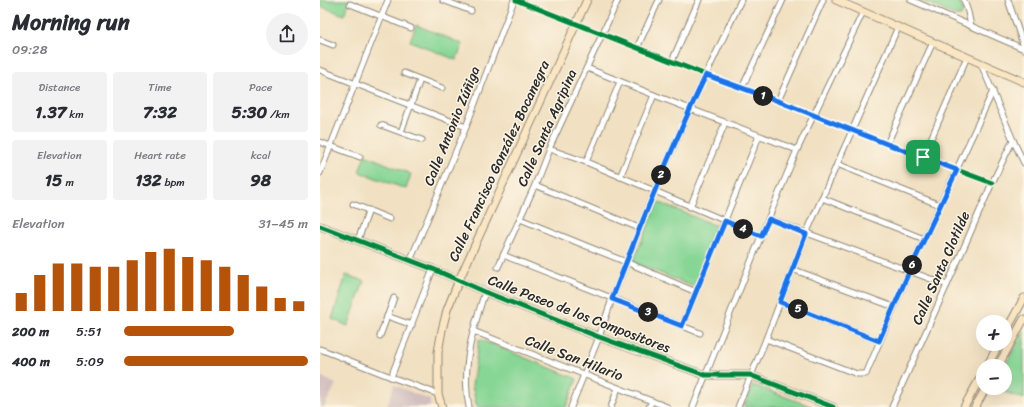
<!DOCTYPE html>
<meta charset="utf-8">
<style>
:root{--surface:#fff;--page:#f2f2f3;--text:#2b2b33;--muted:#7c7c81;--accent:#b45309}
body{margin:0;font-family:Sriracha,sans-serif;background:var(--page);color:var(--text);height:100vh;display:flex;flex-direction:column;font-size:15px;white-space:nowrap}
*{box-sizing:border-box;margin:0}
p{font-size:13px;color:var(--muted)}
.icon{flex:none;width:22px;height:22px;fill:none;stroke:currentColor;stroke-width:2;stroke-linecap:round;stroke-linejoin:round}
.map{position:relative;flex:1;overflow:hidden}
.side{display:flex;flex-direction:column;background:var(--surface);width:320px}
.side>*{flex:none}
.tools{position:absolute;left:656px;top:315px;display:grid;gap:8px}
.tools a{display:grid;place-items:center;width:36px;height:36px;border-radius:50%;background:var(--surface);box-shadow:0 4px 16px #0002;font-size:20px}
.pin{position:absolute;display:grid;place-items:center;width:34px;height:34px;color:#fff;margin:-17px;border-radius:8px;box-shadow:0 2px 6px #0006}
.km{position:absolute;width:20px;height:20px;margin:-10px;border-radius:50%;background:#222;color:#fff;font-size:11px;line-height:20px;text-align:center}
.round{display:grid;place-items:center;flex:none;width:42px;height:42px;border-radius:21px;background:var(--page)}
.headline{display:flex;align-items:center;justify-content:space-between;height:68px;padding:0 12px}
h1{font-size:22px;font-weight:800;line-height:30px}
.metrics{display:grid;grid-template-columns:repeat(3,1fr);gap:6px;height:68px;padding:4px 12px}
.metrics div{display:grid;align-content:center;border-radius:4px;background:var(--page);text-align:center}
.metrics b{font-size:17px;font-weight:800}
.metrics small{font-size:11px;font-weight:400}
.metrics p{font-size:11px}
.chart{height:112px;padding:8px 12px}
.chart p{display:flex;justify-content:space-between}
.chart svg{width:100%;height:72px;margin-top:4px;stroke:var(--accent);stroke-width:6}
ul{padding:0 12px;list-style:none;font-size:13px}
li{display:grid;grid-template-columns:64px 48px 1fr;align-items:center;height:30px}
li i{height:10px;border-radius:5px;background:var(--accent)}
main{display:flex;flex:1;min-height:0}
.map>svg:first-child{display:block}
</style>
<main>
<section class="side">
<div class="headline"><div><h1>Morning run</h1><p>09:28</p></div><a class="round"><svg class="icon" aria-label="share" viewBox="0 0 24 24"><path d="M12 15V3M7 8l5-5 5 5M5 13v7h14v-7"/></svg></a></div>
<div class="metrics">
<div><p>Distance</p><b>1.37<small> km</small></b></div>
<div><p>Time</p><b>7:32</b></div>
<div><p>Pace</p><b>5:30<small> /km</small></b></div>
</div>
<div class="metrics">
<div><p>Elevation</p><b>15<small> m</small></b></div>
<div><p>Heart rate</p><b>132<small> bpm</small></b></div>
<div><p>kcal</p><b>98</b></div>
</div>
<div class="chart"><p><span>Elevation</span>31–45 m</p>
<svg viewBox="0 0 160 44" preserveAspectRatio="none"><path d="M5 44V33M15 44V22M25 44V15M35 44V15M45 44V17M55 44V17M65 44V13M75 44V8M85 44V6M95 44V11M105 44V13M115 44V17M125 44V22M135 44V29M145 44V36M155 44V38"/></svg>
</div>
<ul>
<li><b>200 m</b>5:51<i style="width:60%"></i></li>
<li><b>400 m</b>5:09<i style="width:100%"></i></li>
</ul>
</section>
<div class="map">
<svg width="704" height="407" viewBox="0 0 704 407">
<rect width="100%" height="100%" fill="#fcf5e5"/>
<filter id="ink" filterUnits="userSpaceOnUse"><feTurbulence type="fractalNoise" baseFrequency=".025" numOctaves="2"/><feDisplacementMap in="SourceGraphic" scale="8" xChannelSelector="R" yChannelSelector="G"/><feConvolveMatrix kernelMatrix="1 2 1 2 8 2 1 2 1" color-interpolation-filters="sRGB"/></filter>
<filter id="wash" filterUnits="userSpaceOnUse"><feTurbulence type="fractalNoise" baseFrequency=".012" numOctaves="4" result="noise"/><feDisplacementMap in="SourceGraphic" scale="16" xChannelSelector="R" yChannelSelector="G"/><feGaussianBlur stdDeviation="0.9" result="paint"/><feColorMatrix in="noise" values="0 0 0 0 0 0 0 0 0 0 0 0 0 0 0 0 0 1.4 0 .05"/><feComposite in="paint" operator="in"/></filter>
<g filter="url(#wash)">
<rect width="100%" height="100%" fill="#f1e0c1"/>
<!-- industrial -->
<g fill="#d2bfbf">
<polygon points="0,376 16,384 4,407 0,407"/>
<polygon points="74,385 110,400 110,407 67,407"/>
</g>
<!-- green -->
<g fill="#87d695" stroke="#598060">
<polygon points="0,0 30,0 24,15 0,6"/>
<polygon points="601,0 638,0 643,9 641,16 636,16"/>
<polygon points="96,25 143,44 136,60 90,41"/>
<polygon points="45,155 91,174 86,189 39,172"/>
<polygon points="338,202 399,227 374,287 313,262"/>
<polygon points="26,275 44,281 28,326 12,319"/>
<polygon points="704,330 704,399 673,388 685,388 685,366"/>
<polygon points="159,339 257,379 246,407 157,407 152,386"/>
<polygon points="433,385 493,407 424,407"/>
</g>
</g>
<g filter="url(#ink)">
<g fill="none" stroke-linecap="round" stroke-linejoin="round">
<!-- street casing -->
<g stroke="#8e8676" stroke-width="7">
<g id="street">
<polyline points="123,0 151,11"/>
<polyline points="196,0 386,75 458,101 567,144 672,183"/>
<polyline points="591,0 704,49"/>
<polyline points="644,0 648,12 651,26"/>
<polyline points="688,0 704,47"/>
<polyline points="30,4 91,28"/>
<polyline points="0,40 13,45"/>
<polyline points="317,48 339,0"/>
<polyline points="352,61 379,0"/>
<polyline points="661,64 693,140 704,163"/>
<polyline points="267,68 334,95 477,150"/>
<polyline points="0,70 146,127"/>
<polyline points="84,73 122,88"/>
<polyline points="422,88 463,0"/>
<polyline points="458,101 503,0"/>
<polyline points="61,125 102,140"/>
<polyline points="81,132 100,80"/>
<polyline points="0,142 40,157"/>
<polyline points="567,144 613,42"/>
<polyline points="229,149 266,162 441,236"/>
<polyline points="603,157 647,57"/>
<polyline points="266,162 300,82"/>
<polyline points="517,164 620,205"/>
<polyline points="0,173 68,0"/>
<polyline points="300,177 334,95"/>
<polyline points="215,185 319,228"/>
<polyline points="502,198 604,239"/>
<polyline points="33,204 70,219"/>
<polyline points="370,207 405,123"/>
<polyline points="200,219 306,262 376,292"/>
<polyline points="449,219 627,285"/>
<polyline points="38,240 49,210"/>
<polyline points="183,255 380,333"/>
<polyline points="90,261 146,127 194,0"/>
<polyline points="178,267 215,185 229,149 298,0"/>
<polyline points="472,269 574,307"/>
<polyline points="460,302 559,341"/>
<polyline points="67,316 92,325"/>
<polyline points="362,326 439,136"/>
<polyline points="153,331 347,407"/>
<polyline points="60,336 74,298"/>
<polyline points="446,339 537,374 546,374 589,272 673,91"/>
<polyline points="0,349 71,377 118,394"/>
<polyline points="71,377 113,269"/>
<path d="M149,407C146,392 146,372 148,357C151,335 158,313 165,292"/>
<polyline points="251,407 279,337 292,299 334,192 370,109 421,0"/>
<polyline points="291,407 298,388"/>
<polyline points="329,407 332,401"/>
<polyline points="373,407 441,236 477,150 543,12"/>
<polyline points="418,407 446,339 486,234 578,27"/>
<polyline points="572,407 641,254 672,183 693,140"/>
</g>
</g>
<!-- secondary casing -->
<g stroke="#8e8676" stroke-width="9">
<g id="secondary">
<polyline points="516,0 704,82"/>
<polyline points="0,226 113,269 165,292 279,337 385,375 430,375 513,407"/>
<polyline points="685,333 704,298"/>
<polyline points="667,366 679,344"/>
<polyline points="678,366 704,319"/>
<polyline points="122,407 118,394 118,352 122,330 127,310 139,280 267,0"/>
<polyline points="644,407 663,373"/>
<polyline points="655,407 666,388"/>
</g>
</g>
<!-- street -->
<use href="#street" stroke="#fff" stroke-width="5"/>
<!-- secondary -->
<use href="#secondary" stroke="#fbe6c4" stroke-width="7"/>
<!-- cycleway casing -->
<g stroke="#fcf5e5" stroke-width="8">
<g id="cycleway">
<polyline points="196,0 386,75 458,101 567,144 672,183"/>
<polyline points="0,226 113,269 165,292 279,337 385,375 430,375 513,407"/>
</g>
</g>
<!-- cycleway -->
<use href="#cycleway" stroke="#00873e" stroke-width="5"/>
</g>
</g>
<g fill="none" stroke-linecap="round" stroke-linejoin="round" filter="url(#ink)">
<!-- route casing -->
<g stroke="#fff" stroke-width="8">
<path id="route" d="M386,75L458,101L567,144L637,170L589,272L559,341L460,302L486,234L449,219L441,236L405,221L362,326L292,299C321,223 351,148 386,75Z"/>
</g>
<!-- route -->
<use href="#route" stroke="#1a73e8" stroke-width="5"/>
</g>
<g text-anchor="middle" dominant-baseline="central" stroke-width="3" stroke-linejoin="round" paint-order="stroke">
<!-- street labels -->
<g font-size="14" fill="#2b2b2b" stroke="#fcf5e5">
<text transform="translate(132 126) rotate(-68)">Calle Antonio Zúñiga</text>
<text transform="translate(227 128) rotate(-66)">Calle Santa Agripina</text>
<text transform="translate(179 161) rotate(-65)">Calle Francisco González Bocanegra</text>
<text transform="translate(621 268) rotate(-66)">Calle Santa Clotilde</text>
<text transform="translate(259 314) rotate(21)">Calle Paseo de los Compositores</text>
<text transform="translate(254 358) rotate(21)">Calle San Hilario</text>
</g>
</g>
</svg>
<div class="tools">
<a>+</a>
<a>−</a>
</div>
<div class="pin" style="left:603px;top:157px;background:#1e9e55"><svg class="icon" aria-label="arrive" viewBox="0 0 24 24"><path d="M6 21V4h12l-3 4 3 4H6"/></svg></div>
<b class="km" style="left:443px;top:96px">1</b>
<b class="km" style="left:341px;top:175px">2</b>
<b class="km" style="left:328px;top:312px">3</b>
<b class="km" style="left:423px;top:229px">4</b>
<b class="km" style="left:478px;top:309px">5</b>
<b class="km" style="left:592px;top:265px">6</b>
</div>
</main>
